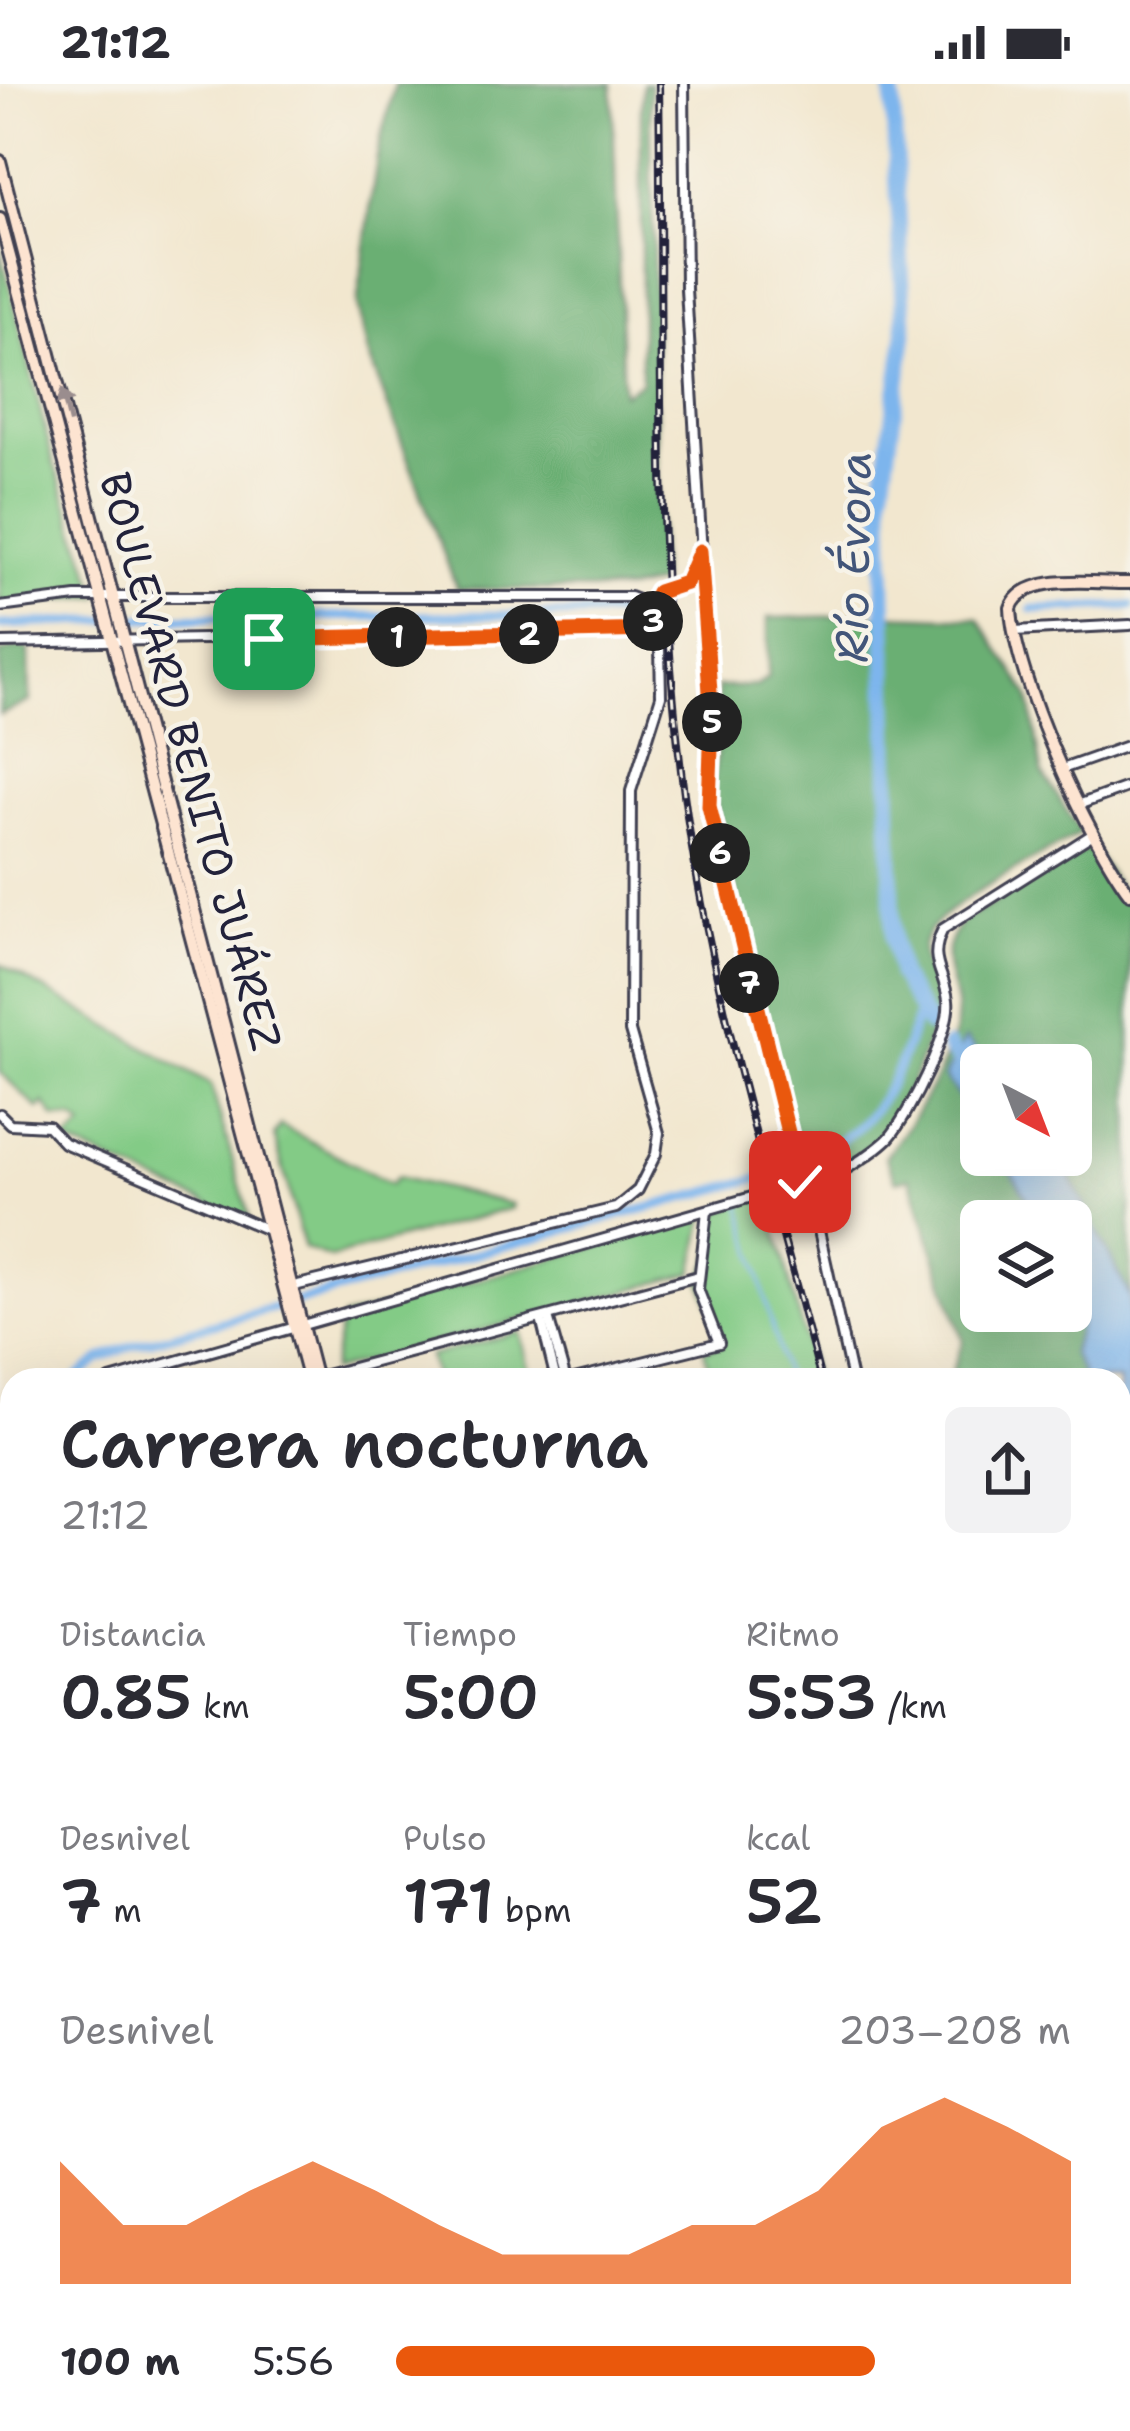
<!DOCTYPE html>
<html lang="es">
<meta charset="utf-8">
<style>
:root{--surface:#fff;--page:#f2f2f3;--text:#2b2b33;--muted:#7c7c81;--accent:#ea580c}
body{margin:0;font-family:"Shantell Sans",sans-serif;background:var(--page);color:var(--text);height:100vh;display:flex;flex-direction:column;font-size:45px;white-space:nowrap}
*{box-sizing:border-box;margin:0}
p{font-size:39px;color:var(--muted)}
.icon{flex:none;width:66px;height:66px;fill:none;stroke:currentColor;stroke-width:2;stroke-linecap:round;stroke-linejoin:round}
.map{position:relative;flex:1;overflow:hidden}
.side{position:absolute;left:0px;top:1284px;width:1131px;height:1065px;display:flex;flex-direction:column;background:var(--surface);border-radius:36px 36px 0 0;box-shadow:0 12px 48px #0002}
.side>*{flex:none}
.needle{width:78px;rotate:138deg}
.controls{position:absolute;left:960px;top:960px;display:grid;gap:24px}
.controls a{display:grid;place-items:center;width:132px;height:132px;border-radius:18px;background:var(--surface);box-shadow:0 12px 48px #0002;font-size:60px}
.pin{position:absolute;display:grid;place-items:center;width:102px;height:102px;color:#fff;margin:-51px;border-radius:24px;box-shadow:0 6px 18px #0006}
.km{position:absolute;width:60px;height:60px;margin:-30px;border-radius:50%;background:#222;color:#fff;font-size:33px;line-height:60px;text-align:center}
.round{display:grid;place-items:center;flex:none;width:126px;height:126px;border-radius:18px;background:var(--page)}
.overview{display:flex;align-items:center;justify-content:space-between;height:204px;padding:0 60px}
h1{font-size:66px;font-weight:600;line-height:90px}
.figures{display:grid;grid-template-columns:repeat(3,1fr);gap:18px;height:204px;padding:12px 60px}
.figures div{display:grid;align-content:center}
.figures b{font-size:60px;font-weight:600}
.figures small{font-size:33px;font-weight:400}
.figures p{font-size:33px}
.chart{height:336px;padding:24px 60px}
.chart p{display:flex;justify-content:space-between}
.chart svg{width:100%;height:216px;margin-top:12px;fill:var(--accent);opacity:.7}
ul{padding:0 60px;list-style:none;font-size:39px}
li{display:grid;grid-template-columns:192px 144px 1fr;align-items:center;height:90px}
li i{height:30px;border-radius:15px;background:var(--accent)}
.status{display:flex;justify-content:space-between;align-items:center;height:84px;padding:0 60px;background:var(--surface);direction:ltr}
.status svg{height:33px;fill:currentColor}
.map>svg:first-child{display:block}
</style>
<div class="status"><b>21:12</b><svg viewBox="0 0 49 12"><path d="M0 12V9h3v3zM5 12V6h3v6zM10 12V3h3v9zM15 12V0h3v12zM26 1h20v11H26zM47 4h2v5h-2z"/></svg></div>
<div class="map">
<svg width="1130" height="2347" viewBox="0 0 1130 2347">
<rect width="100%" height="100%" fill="#f7f3e8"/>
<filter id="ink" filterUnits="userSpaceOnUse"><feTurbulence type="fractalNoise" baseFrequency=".00833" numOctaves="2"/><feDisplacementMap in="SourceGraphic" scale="24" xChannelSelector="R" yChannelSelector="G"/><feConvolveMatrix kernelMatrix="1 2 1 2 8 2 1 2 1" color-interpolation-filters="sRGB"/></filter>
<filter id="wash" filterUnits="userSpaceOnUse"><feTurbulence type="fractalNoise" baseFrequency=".004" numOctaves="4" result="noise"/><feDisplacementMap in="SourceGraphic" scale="48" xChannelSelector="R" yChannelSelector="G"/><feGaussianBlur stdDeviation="2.7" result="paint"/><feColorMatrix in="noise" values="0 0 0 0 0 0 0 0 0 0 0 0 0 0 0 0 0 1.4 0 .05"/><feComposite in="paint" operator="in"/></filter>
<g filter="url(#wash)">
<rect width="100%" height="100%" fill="#f2e7cf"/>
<!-- green -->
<g fill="#83cb86" stroke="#527660" stroke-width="3">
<polygon points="0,164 53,377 99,513 0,521"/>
<polygon points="0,880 211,1001 249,1133 245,1136 66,1058 83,1043 74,1035 55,1034 44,1019 38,1025 0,988"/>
<polygon points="280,1041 391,1100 397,1093 512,1120 512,1124 330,1174 304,1164 274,1051"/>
<polygon points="747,1116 769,1116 815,1296 712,1296 704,1266 722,1261 701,1195 710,1175 716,1130"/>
<polygon points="705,1132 693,1189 331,1287 342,1234"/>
<polygon points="520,1248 532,1296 435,1296 429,1272"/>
<polygon points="0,1568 12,1573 12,1788 0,1789"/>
</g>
<!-- forest -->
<g fill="#6aaf73" stroke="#466857" stroke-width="3" fill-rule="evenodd">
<polygon points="395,0 612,0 623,310 641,298 641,27 643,0 650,0 660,499 627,506 457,505 368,270 357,221 378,66"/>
<path d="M890,531L978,534L1029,611L1042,688L1081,749C1045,771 944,818 926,853C916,873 932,897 940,915C921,984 889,1085 804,1094L712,704L719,651L717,603L757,602L768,593V534Z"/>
<polygon points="19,563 29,565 30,617 0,631 0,569"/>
<path d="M1091,762L1130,821V1705L1119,1710V1296H949L963,1257L910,1094L896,1097L885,1073C911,1040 942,991 954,950C967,902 925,882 963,837ZM981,981H1071V1071H981ZM981,1137H1071V1227H981Z"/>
</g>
<!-- water -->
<g fill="#7db5ed" stroke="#506c94" stroke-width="3">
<polygon points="965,955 989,981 981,981 981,1042 944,993"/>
<polygon points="1001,1071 1059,1071 1130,1213 1130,1339 1119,1334 1119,1296 1085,1296 1072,1269 1081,1234 1071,1206 1071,1137 1041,1137"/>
</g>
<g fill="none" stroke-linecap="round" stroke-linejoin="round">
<!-- stream -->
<g stroke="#7db5ed" stroke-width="3">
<polyline points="741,1119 786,1296"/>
<polyline points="554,2347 581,2340"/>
</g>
<!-- canal -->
<g stroke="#7db5ed" stroke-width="9">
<polyline points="1032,525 1130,522"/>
<polyline points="0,541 156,534 635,530"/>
<path d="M780,1088C871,1049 886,1022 918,931"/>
<polyline points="73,1296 100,1275 132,1262 763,1093"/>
<polyline points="0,1367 12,1355"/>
</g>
<!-- river -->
<g stroke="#7db5ed" stroke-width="16">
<polyline points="892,0 905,252 882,411 893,856 900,891 928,940"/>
<polyline points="948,963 981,1004"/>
</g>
</g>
</g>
<g filter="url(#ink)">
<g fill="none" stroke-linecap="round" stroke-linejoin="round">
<!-- street casing -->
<g stroke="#414051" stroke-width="14">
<g id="street">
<polyline points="684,0 686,205 712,636 709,722 800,1098"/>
<polyline points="652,521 658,508 686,499 697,474"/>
<polyline points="0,523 76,513 630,513 652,521 653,546 0,559"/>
<polyline points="1014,547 1130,541"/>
<polyline points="1062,685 1130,661"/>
<polyline points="1078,721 1130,702"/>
<polyline points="0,1030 10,1040 48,1042 64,1059 268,1146"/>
<polyline points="808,1097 852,1296"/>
<polyline points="290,1203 616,1124 638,1106 656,1070 659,1049 630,947 631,707 661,612 660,564 653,546"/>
<polyline points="548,1233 566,1296"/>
<polyline points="541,1235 556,1296"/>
<path d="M110,1296L843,1087C859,1077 875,1068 889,1054C909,1031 952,946 948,916C944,886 927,877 943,845L1093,750"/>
<polyline points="307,1296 698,1192"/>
<polyline points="570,1296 719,1259 698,1205 707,1127"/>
<polyline points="0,1397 12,1385"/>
<polyline points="1119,1757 1130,1769"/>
<polyline points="0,1791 12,1790"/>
<polyline points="1119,1906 1130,1949"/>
<polyline points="0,1930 12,1927"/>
<polyline points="1119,1980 1130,1977"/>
<polyline points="0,1992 12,2038"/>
<polyline points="1119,2035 1130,2032"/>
<polyline points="0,2066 12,2063"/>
<polyline points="1119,2094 1130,2092"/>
<polyline points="1119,2152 1130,2149"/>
<polyline points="0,2207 12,2204"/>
<polyline points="1119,2208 1130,2206"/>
<polyline points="1119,2309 1129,2347"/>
<polyline points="91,2337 94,2347"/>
<polyline points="219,2337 221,2347"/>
<polyline points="345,2337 348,2347"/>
<polyline points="466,2337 468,2347"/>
<polyline points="712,2337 714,2347"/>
<polyline points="839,2337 841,2347"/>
<polyline points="958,2337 960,2347"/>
<polyline points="1060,2337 1063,2347"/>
<polyline points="0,2343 24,2337"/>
<polyline points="506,2347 544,2337"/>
</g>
</g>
<!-- secondary casing -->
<g stroke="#414051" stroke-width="16">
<g id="secondary">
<polyline points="0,77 316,1296"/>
<polyline points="0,135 306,1286"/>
<path d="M1130,499C1098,500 1024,487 1011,524C1014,593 1088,754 1130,810"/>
<polyline points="587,2337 589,2347"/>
</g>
</g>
<!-- street -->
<use href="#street" stroke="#fff" stroke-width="8"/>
<!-- secondary -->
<use href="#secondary" stroke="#fde4d1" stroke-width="10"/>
<!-- rail casing -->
<g stroke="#22223b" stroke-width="8">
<g id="rail">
<path d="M659,0C663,235 653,477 684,710C710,908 772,1103 821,1296"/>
<polyline points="1088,2337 1090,2347"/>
</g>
</g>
<!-- rail -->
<use href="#rail" stroke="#f7f3e8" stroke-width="3" stroke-dasharray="9" stroke-linecap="butt"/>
</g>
<!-- one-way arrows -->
<defs><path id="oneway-solid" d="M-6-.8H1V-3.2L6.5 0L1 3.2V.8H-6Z" transform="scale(3)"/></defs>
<use fill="#9a8d8e" href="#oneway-solid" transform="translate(66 322) rotate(-104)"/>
</g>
<g fill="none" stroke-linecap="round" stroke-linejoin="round" filter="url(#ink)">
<!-- route casing -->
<g stroke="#fff" stroke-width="24">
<polyline id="route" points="264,555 653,546 652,521 658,508 686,499 700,467 712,636 709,722 800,1098"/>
</g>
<!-- route -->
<use href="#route" stroke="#ea580c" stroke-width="15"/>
</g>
<g text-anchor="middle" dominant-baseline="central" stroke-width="9" stroke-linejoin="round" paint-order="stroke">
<!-- street labels -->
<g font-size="42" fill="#22223b" stroke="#f7f3e8">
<text transform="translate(191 677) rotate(75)">BOULEVARD BENITO JUÁREZ</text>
</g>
<!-- water labels -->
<g font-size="45" font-style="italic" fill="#425579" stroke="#f7f3e8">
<text transform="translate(853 473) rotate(-89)">Río Évora</text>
</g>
</g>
</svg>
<div class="controls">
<a><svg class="needle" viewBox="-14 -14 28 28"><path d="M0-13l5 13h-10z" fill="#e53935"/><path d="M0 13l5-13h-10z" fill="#7c7c81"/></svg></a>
<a><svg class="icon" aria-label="layers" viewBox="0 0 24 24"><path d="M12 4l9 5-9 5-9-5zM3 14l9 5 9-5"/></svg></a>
</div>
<div class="pin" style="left:264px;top:555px;background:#1e9e55"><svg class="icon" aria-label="arrive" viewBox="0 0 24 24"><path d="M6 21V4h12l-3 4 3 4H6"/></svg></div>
<div class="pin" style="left:800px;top:1098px;background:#d93025"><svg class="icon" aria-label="check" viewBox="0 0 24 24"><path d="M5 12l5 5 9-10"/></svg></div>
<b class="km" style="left:397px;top:553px">1</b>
<b class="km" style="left:529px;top:550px">2</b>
<b class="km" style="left:653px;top:537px">3</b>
<b class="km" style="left:712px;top:638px">5</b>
<b class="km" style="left:720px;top:769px">6</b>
<b class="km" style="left:749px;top:899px">7</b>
<section class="side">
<div class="overview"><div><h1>Carrera nocturna</h1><p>21:12</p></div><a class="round"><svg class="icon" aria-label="share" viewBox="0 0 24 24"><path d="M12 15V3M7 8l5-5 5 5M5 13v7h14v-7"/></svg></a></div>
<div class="figures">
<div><p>Distancia</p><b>0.85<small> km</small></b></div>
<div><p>Tiempo</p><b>5:00</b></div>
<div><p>Ritmo</p><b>5:53<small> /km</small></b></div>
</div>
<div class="figures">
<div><p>Desnivel</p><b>7<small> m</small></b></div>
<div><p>Pulso</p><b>171<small> bpm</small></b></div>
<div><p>kcal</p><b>52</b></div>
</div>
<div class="chart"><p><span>Desnivel</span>203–208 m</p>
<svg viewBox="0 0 160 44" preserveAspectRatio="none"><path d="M0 44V19L10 32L20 32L30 25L40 19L50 25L60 32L70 38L80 38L90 38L100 32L110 32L120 25L130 12L140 6L150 12L160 19V44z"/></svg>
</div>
<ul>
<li><b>100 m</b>5:56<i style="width:71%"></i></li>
</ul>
</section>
</div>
